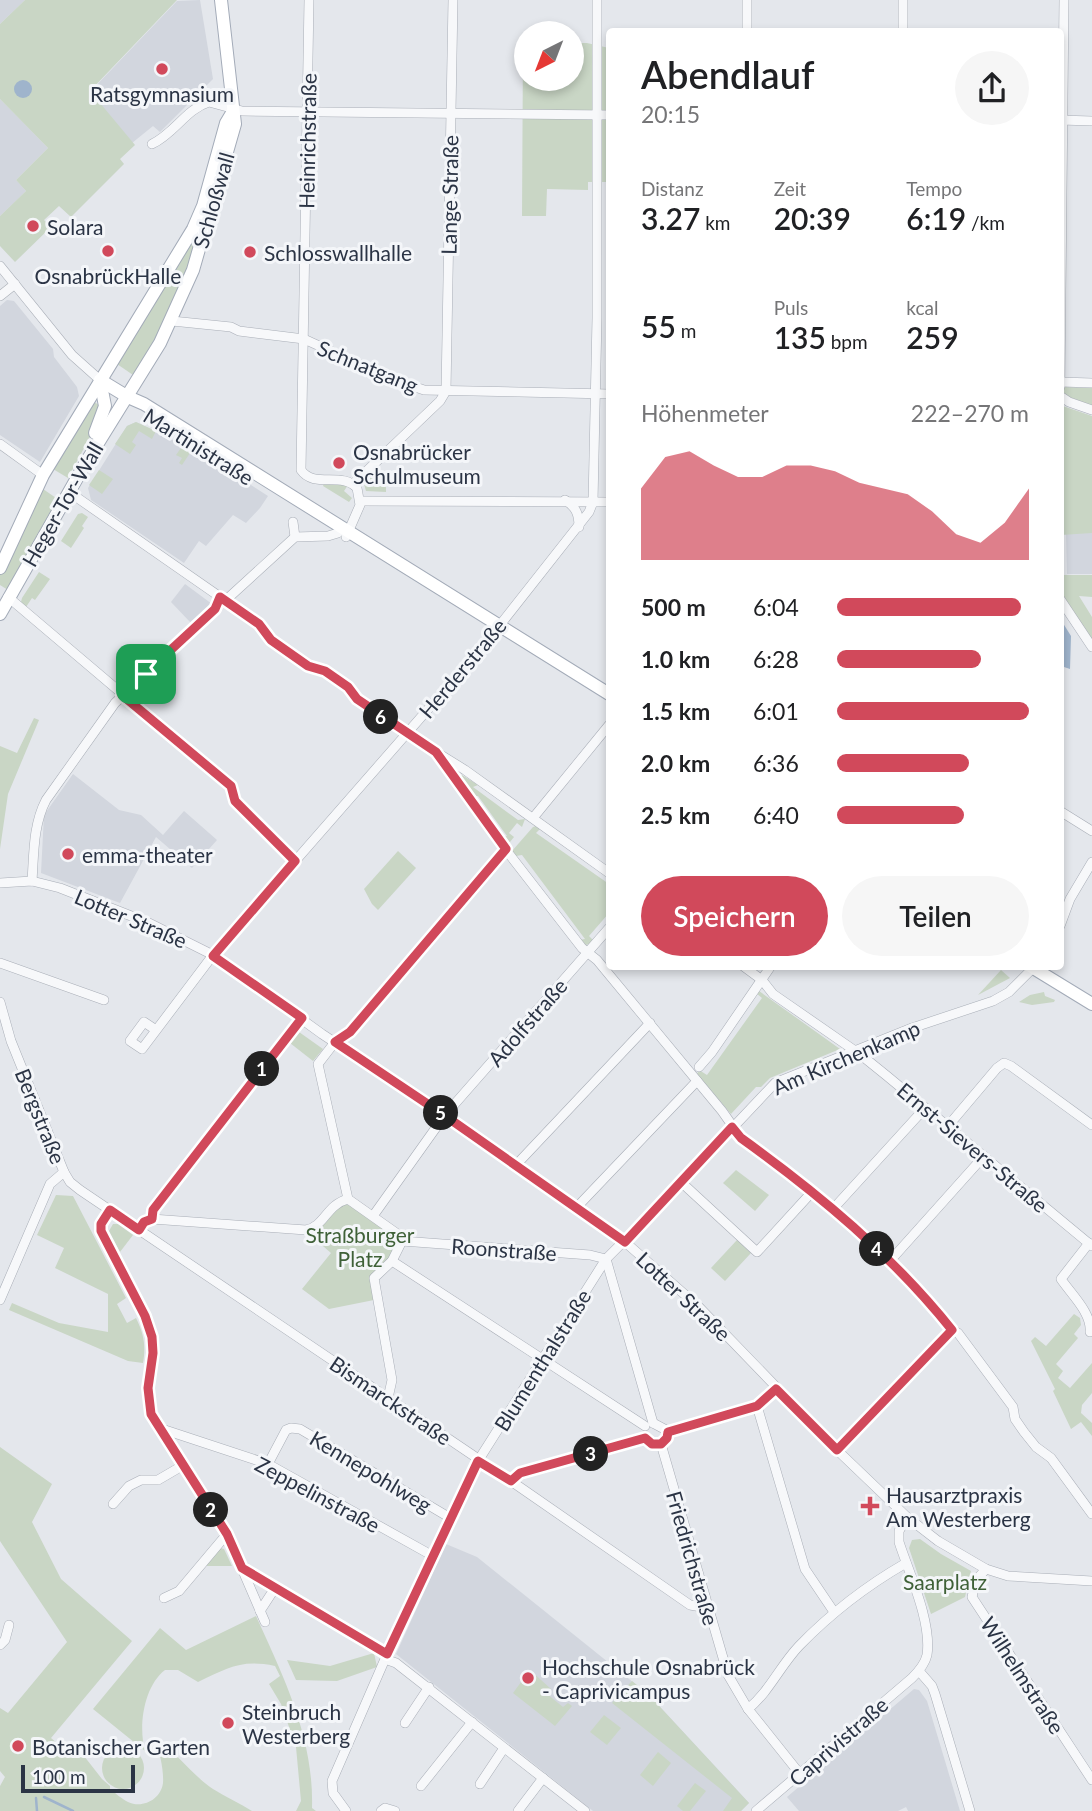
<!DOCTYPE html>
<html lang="de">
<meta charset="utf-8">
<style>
:root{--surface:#fff;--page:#f6f6f6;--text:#202124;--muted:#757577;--accent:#d1495b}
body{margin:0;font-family:Lato,sans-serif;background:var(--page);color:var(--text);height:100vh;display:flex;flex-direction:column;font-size:26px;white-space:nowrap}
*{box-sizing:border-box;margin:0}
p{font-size:23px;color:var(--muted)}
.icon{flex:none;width:38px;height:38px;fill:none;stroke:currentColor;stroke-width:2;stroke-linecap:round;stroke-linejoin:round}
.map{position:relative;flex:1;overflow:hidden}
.panel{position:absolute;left:606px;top:28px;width:458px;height:942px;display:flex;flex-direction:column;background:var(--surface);border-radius:7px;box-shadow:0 4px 10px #0003}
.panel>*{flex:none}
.needle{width:46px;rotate:222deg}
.tools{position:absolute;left:514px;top:21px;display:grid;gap:14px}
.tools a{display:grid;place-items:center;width:70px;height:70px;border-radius:50%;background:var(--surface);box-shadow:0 4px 10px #0003;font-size:35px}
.scale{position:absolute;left:21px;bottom:18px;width:114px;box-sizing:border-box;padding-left:7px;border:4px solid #2b3445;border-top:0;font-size:19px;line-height:24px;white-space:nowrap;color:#2b3445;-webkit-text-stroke:5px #f4f6f9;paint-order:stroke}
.pin{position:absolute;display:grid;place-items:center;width:60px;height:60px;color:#fff;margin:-30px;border-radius:14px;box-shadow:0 4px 10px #0006}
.km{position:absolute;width:35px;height:35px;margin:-18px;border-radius:50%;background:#222;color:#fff;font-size:19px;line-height:35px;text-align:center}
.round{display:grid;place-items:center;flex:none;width:74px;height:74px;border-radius:37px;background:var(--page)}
.headline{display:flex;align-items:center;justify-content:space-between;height:119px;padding:0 35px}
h1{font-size:38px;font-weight:600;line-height:52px}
.figures{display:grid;grid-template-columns:repeat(3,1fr);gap:10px;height:119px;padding:7px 35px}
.figures div{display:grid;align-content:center}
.figures b{font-size:30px;font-weight:600}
.figures small{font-size:19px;font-weight:400}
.figures p{font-size:19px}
.chart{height:196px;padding:14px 35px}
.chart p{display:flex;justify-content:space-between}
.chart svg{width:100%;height:126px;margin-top:7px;fill:var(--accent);opacity:.7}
.primary-button{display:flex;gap:14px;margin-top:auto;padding:14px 35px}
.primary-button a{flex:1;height:80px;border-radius:42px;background:var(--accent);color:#fff;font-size:28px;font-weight:600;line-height:80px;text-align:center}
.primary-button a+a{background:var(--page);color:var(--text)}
ul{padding:0 35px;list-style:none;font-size:23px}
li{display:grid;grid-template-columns:112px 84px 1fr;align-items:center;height:52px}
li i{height:18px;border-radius:9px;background:var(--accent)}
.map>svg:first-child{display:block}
</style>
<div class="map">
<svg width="1092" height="1811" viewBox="0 0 1092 1811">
<rect width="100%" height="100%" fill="#e4e7ec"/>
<!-- built -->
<g fill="#d2d6de">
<polygon points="0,0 25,0 0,24"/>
<polygon points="200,0 213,79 160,132 153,126 132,143 90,92 177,1"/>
<polygon points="0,99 48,148 16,180 26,191 0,216"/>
<polygon points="7,300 14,301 53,349 54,357 77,387 79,396 40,462 0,435 0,306"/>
<polygon points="136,422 207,457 268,496 260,508 246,523 233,515 206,546 199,541 184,563 91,500 88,488 127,426"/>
<polygon points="1066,533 1092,533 1092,574 1067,574"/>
<polygon points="185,584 212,604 191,623 171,602"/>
<polygon points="73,774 119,810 141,815 163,835 184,811 217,840 192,868 156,837 120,903 41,873 44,815"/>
<polygon points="446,1544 477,1557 649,1695 749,1803 741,1811 593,1811 396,1654"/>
<polygon points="914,1689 919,1690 927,1701 960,1811 908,1811 906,1807 898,1811 799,1811 787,1797"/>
</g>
<!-- green -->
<g fill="#c9d6c5">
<polygon points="25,0 177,0 90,91 135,145 120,159 124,164 71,217 59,206 44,220 51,227 15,262 0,246 0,216 26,191 16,180 48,148 0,99 0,24"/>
<polygon points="523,43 527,43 527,79 572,79 572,43 587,43 609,48 609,182 588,182 588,190 547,189 546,216 522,216"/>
<polygon points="206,211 174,307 136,377 117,364"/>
<polygon points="1064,387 1092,388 1092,406 1064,395"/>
<polygon points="92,401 103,407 99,420 68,478 53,469"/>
<polygon points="1060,405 1092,416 1092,533 1061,535"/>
<polygon points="136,422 156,431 152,439 139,431 132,442 136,445 130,454 115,444 127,426"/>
<polygon points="183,445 207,457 204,461 190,453 182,465 179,463 182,458 176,455"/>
<polygon points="99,470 113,479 102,494 89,485"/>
<polygon points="377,471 386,481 386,492 366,491 364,484"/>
<polygon points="324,483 348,485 344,491 352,498 349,502 323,486"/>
<polygon points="43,489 59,500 8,590 0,585 0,574"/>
<polygon points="82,513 88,517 82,526 84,528 71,548 61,541 78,514"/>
<polygon points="39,572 50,579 35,600 32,598 26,607 21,602 22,598"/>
<polygon points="1060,575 1092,575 1092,597 1079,596 1092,617 1092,647 1061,599"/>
<polygon points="34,718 39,720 8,794 0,849 0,746 17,753"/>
<polygon points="462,775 478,785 473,787 518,820 525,819 522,827 517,823 509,833 514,837 510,842 506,842 502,837 507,836 478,796 472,796 460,779"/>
<polygon points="536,826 540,829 536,833 609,884 609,913 589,936 594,941 589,944 586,945 579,940 585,939 522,855 516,856 512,851 533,827"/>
<polygon points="398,851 416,868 378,910 372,904 364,889"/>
<polygon points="1001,970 1010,978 978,995"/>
<polygon points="759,991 840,1049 770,1078 761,1087 756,1087 731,1114 697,1074 699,1070 707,1075 762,998 756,993"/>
<polygon points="1044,992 1045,996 1055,1000 1054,1002 1032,1005 1019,1002 1030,995"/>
<polygon points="299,1032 323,1049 313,1061 290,1043"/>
<polygon points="736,1170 769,1195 755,1211 723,1183"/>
<path d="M56,1195L73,1196L126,1298L117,1304L127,1323L136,1318C144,1334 146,1346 143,1363L128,1361L9,1310L12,1303L59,1323L108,1332V1294L55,1268L64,1248L37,1235Z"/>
<path d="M347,1203L396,1238L398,1241L390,1259L371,1277L370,1282L374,1300L329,1309L302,1289L331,1253L308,1233C326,1229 330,1208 347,1203Z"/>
<polygon points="113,1224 118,1224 133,1235 120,1252 109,1231"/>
<polygon points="737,1240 751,1253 725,1281 711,1268"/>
<polygon points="1074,1314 1080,1318 1081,1325 1074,1334 1078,1338 1056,1364 1063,1371 1058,1378 1070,1388 1092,1363 1092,1393 1082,1405 1081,1413 1092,1423 1092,1436 1081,1422 1071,1429 1053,1391 1055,1389 1031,1341 1035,1337 1046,1346"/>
<path d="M0,1447L52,1484L32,1522L61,1579L132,1641L51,1738L72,1756H84L102,1779L110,1786V1789C115,1793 122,1799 128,1802C143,1809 161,1799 163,1783C164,1769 159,1752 156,1738C177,1753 192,1775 213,1789C226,1797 239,1803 252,1811H0V1786L5,1777L0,1771V1708L8,1713L67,1642L0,1541Z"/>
<polygon points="920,1539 941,1554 971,1571 965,1597 931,1614 909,1548 912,1540"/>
<polygon points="220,1548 224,1549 232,1566 205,1566"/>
<path d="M256,1616C284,1678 314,1738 312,1808L316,1811H296L301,1801L296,1747L281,1704L269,1684L280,1676L275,1666C241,1659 228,1668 198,1682L178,1670H165C144,1686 138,1726 145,1751L93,1709L160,1628L186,1650Z"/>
<polygon points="374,1653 377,1667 337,1681 296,1680 287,1660 330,1666"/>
<polygon points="530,1670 551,1689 547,1694 563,1707 568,1703 572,1706 555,1726 513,1693"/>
<polygon points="632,1681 649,1695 749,1803 741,1811 723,1811 732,1798 612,1703"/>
<polygon points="604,1715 621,1728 607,1745 590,1732"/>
<circle cx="123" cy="1768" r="21"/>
<polygon points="658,1752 671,1763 653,1786 640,1775"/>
<polygon points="695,1783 706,1791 690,1811 683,1811 677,1806"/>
</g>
<!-- water -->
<g fill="#9fb4cc">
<circle cx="23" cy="89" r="9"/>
<polygon points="1061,620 1071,636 1070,669 1061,666"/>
</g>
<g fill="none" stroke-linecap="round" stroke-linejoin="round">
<!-- stream -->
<g stroke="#9fb4cc" stroke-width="2.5">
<polyline points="44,1797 73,1811"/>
<polyline points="36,1798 37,1811"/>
</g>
<!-- minor casing -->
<g stroke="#a9aeb7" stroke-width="10">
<g id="minor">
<path d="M309,0L301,470C314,489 342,471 357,488L360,505L346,537"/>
<polyline points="747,32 747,0"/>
<polyline points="903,32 903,0"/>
<polyline points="1060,120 1092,121"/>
<path d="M152,144C174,134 186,109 209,102L242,111L609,115"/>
<polyline points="0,266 72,355 100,380"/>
<polyline points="0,296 15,284"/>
<polyline points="172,321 231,327 239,331 304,339 392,379 424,390 609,394"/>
<polyline points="1061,382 1092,383"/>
<polyline points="1060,387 1064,0"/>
<polyline points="1060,396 1069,402 1092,410"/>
<polyline points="0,444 43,475"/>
<polyline points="353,484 440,401 446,391 453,0"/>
<polyline points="69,492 259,624 271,640 308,665 325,671 348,687 357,699 399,729 465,770 609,873"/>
<path d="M565,500C576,507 579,514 579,527"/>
<polyline points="361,501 609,502"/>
<polyline points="293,522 295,537"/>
<polyline points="8,597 231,786 235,801 294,861"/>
<polyline points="1060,599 1092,647"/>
<polyline points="226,600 295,537 328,536 338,533"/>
<path d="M436,752L506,850L582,948L597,960L722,1111L741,1138C818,1194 892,1255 952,1330L958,1333L1013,1407L1015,1419L1024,1432L1036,1447L1051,1458L1092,1514"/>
<polyline points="1060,811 1092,831"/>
<polyline points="533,818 609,725"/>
<path d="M32,881C34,853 33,825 46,800L115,703L215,609L220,597"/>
<polyline points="0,883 32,881 60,888 149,923 213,955 322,1034 437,1110 625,1242 699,1307 837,1450 907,1517 938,1541 986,1569 1008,1576 1092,1581"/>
<polyline points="1060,926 1070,899 1092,862"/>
<polyline points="0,963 104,1000"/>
<polyline points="743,966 762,980 773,994 861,1055 887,1076 1092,1246"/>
<polyline points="0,1002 11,1041 64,1172 70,1182 80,1190 511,1481 690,1605 707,1608"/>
<polyline points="156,1030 144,1022 130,1041 142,1049 213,955 485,644 589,512 593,502 597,318 597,0"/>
<polyline points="699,1067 712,1052 771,966"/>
<polyline points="948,1126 997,1068 1004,1063 1011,1066 1092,1125"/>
<polyline points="516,1165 650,1023"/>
<polyline points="681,1182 757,1252 812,1192"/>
<polyline points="348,1199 318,1064 335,1042 350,1032 506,850"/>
<polyline points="577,1207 697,1081"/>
<polyline points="833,1209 925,1108"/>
<polyline points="110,1210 101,1224 101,1231 145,1316 152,1337 153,1353 148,1388 151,1414 227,1534 265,1622"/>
<polyline points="373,1216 445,1115 609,928"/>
<polyline points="152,1219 153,1210 301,1018"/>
<path d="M139,1230L144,1222L152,1219L306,1230C325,1226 326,1205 348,1199L399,1235L402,1241L392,1261L374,1278L392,1380L388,1398"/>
<polyline points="402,1241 590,1255 606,1259 653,1423"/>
<path d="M1089,1243L1061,1279C1071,1294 1092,1313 1090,1332"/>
<polyline points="392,1261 645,1426"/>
<polyline points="890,1261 984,1156"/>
<polyline points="0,1300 50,1184 64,1172"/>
<polyline points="776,1389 757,1406 805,1569 834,1612"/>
<polyline points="653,1423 668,1431 667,1438 661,1444"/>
<polyline points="159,1428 268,1464 433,1556"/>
<polyline points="668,1431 757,1406"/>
<polyline points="661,1444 728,1675 748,1709 800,1774"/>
<polyline points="837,1450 952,1330"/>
<polyline points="268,1464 286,1430 291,1428 300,1429 452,1519"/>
<polyline points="511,1481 520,1473 645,1438"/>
<polyline points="113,1504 129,1486 141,1480 158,1480 182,1466"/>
<polyline points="241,1568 388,1654"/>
<polyline points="986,1569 976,1580 972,1597 1092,1780"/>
<polyline points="164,1598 179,1591 227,1534"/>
<polyline points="260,1611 275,1588"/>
<polyline points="0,1645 5,1640 9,1625"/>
<polyline points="385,1659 396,1663 585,1811"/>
<polyline points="919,1671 932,1686 935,1694 970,1811"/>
<path d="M748,1709C769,1692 780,1666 799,1646C831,1613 866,1586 906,1563"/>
<polyline points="405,1723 429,1687"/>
<polyline points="480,1784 504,1748"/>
<polyline points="421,1786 472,1722"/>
<polyline points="346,1811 333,1793 332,1781 385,1659 478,1461 606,1259 654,1211 775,1083 912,1028 993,1001 1009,992 1035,966"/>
<polyline points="381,1811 385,1808 395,1811"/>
<polyline points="518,1811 543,1778"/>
<path d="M756,1811L912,1678C919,1671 925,1664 927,1655C932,1622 909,1573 899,1542V1531L907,1517"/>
</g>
</g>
<!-- major casing -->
<g stroke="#a3abb8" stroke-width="14">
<g id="major">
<polyline points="100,380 128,397 144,404 609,694"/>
<polyline points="95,433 105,406 100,380"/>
<polyline points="0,568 43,475 193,229 203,206 226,123 232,113"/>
<polyline points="0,614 85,464 160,343 193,270 235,124 221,0"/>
<polyline points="1030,966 1092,1004"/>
</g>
</g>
<!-- minor -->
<use href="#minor" stroke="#f7f8fa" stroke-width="9"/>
<!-- major -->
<use href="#major" stroke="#fff" stroke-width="12"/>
</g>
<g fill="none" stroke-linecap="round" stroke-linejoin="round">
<!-- route casing -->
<g stroke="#fff" stroke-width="14">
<path id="route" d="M220,597L259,624L271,640L308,666L325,671L348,687L357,699L436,752L506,849L350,1032L335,1042L444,1115L625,1242L732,1127L741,1138C819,1194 892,1255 952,1330L837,1450L776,1389L757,1406L668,1432L667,1438L661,1444H652L645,1438L520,1473L511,1481L478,1461L387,1654L242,1568L227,1534L151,1414L148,1388L153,1353L152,1337L145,1316L101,1231V1224L110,1210L139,1230L144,1222L152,1219L153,1210L302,1018L213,956L295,861L235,801L231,786L122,695L215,609Z"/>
</g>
<!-- route -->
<use href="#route" stroke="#d1495b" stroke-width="9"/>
</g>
<!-- markers -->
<g fill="#d1495b" stroke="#f4f6f9" stroke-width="2.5">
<circle cx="162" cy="69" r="7"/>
<circle cx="33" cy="226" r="7"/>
<circle cx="108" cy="251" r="7"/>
<circle cx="250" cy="252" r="7"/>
<circle cx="339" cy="463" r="7"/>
<circle cx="68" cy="854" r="7"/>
<path d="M866.5 1495.5h7v7h7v7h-7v7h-7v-7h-7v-7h7z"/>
<circle cx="528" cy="1678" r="7"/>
<circle cx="228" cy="1723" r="7"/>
<circle cx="18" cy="1746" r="7"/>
</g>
<g text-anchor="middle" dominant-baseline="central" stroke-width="6" stroke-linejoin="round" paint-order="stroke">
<!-- poi labels -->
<g font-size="21" fill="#2b3445" stroke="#f4f6f9" text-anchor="start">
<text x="162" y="93" text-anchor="middle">Ratsgymnasium</text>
<text x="47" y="226">Solara</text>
<text x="264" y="252">Schlosswallhalle</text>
<text x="108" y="275" text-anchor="middle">OsnabrückHalle</text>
<text x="353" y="451">Osnabrücker<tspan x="353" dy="24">Schulmuseum</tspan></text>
<text x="82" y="854">emma-theater</text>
<text x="886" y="1494">Hausarztpraxis<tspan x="886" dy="24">Am Westerberg</tspan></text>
<text x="542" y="1666">Hochschule Osnabrück<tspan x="542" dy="24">- Caprivicampus</tspan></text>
<text x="242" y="1711">Steinbruch<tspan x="242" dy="24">Westerberg</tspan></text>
<text x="32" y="1746">Botanischer Garten</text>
</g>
<!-- street labels -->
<g font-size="21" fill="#2b3445" stroke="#f4f6f9">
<text transform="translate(307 141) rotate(-89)">Heinrichstraße</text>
<text transform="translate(449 195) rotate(-89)">Lange Straße</text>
<text transform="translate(213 200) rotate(-74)">Schloßwall</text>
<text transform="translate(368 366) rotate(22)">Schnatgang</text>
<text transform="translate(199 446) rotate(32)">Martinistraße</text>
<text transform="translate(62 504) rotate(-60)">Heger-Tor-Wall</text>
<text transform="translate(462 668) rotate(-50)">Herderstraße</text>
<text transform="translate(131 918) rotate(23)">Lotter Straße</text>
<text transform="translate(527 1022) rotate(-49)">Adolfstraße</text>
<text transform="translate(846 1057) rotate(-23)">Am Kirchenkamp</text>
<text transform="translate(41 1116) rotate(68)">Bergstraße</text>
<text transform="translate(973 1147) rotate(40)">Ernst-Sievers-Straße</text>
<text transform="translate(504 1249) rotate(4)">Roonstraße</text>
<text transform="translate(684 1296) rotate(43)">Lotter Straße</text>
<text transform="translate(542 1360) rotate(-58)">Blumenthalstraße</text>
<text transform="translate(391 1400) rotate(34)">Bismarckstraße</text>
<text transform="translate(371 1471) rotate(31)">Kennepohlweg</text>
<text transform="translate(318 1494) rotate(28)">Zeppelinstraße</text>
<text transform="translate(693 1558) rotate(74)">Friedrichstraße</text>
<text transform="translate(1023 1675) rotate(57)">Wilhelmstraße</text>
<text transform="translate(838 1741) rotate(-41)">Caprivistraße</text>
</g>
<!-- park labels -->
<g font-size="21" fill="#3f6138" stroke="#f4f6f9">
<text x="360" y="1234">Straßburger<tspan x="360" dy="24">Platz</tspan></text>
<text x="945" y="1581">Saarplatz</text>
</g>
</g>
</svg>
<div class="tools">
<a><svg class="needle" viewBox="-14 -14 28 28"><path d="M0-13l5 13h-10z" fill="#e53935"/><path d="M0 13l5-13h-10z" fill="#757577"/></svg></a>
</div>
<div class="scale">100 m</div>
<div class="pin" style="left:146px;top:674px;background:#1e9e55"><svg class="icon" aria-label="arrive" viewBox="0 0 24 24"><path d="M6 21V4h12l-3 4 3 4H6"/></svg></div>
<b class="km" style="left:262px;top:1069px">1</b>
<b class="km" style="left:211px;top:1510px">2</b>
<b class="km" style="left:591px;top:1454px">3</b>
<b class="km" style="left:877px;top:1249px">4</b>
<b class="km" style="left:441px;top:1113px">5</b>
<b class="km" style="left:381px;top:717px">6</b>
<section class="panel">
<div class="headline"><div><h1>Abendlauf</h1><p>20:15</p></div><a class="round"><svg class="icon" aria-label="share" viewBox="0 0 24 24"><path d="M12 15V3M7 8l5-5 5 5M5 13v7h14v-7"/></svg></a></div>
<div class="figures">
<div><p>Distanz</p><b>3.27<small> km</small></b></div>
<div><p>Zeit</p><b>20:39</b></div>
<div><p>Tempo</p><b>6:19<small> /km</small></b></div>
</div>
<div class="figures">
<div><b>55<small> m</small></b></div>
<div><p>Puls</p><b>135<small> bpm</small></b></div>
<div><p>kcal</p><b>259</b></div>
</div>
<div class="chart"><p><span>Höhenmeter</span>222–270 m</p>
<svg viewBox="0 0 160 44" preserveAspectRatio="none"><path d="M0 44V19L10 8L20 6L30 11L40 15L50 15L60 11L70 11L80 13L90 17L100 19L110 21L120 27L130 35L140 38L150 31L160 19V44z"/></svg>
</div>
<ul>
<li><b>500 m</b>6:04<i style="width:96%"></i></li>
<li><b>1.0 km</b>6:28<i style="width:75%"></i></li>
<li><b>1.5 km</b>6:01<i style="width:100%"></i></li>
<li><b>2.0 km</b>6:36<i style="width:69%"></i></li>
<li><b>2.5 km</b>6:40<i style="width:66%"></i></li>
</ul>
<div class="primary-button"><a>Speichern</a><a>Teilen</a></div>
</section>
</div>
